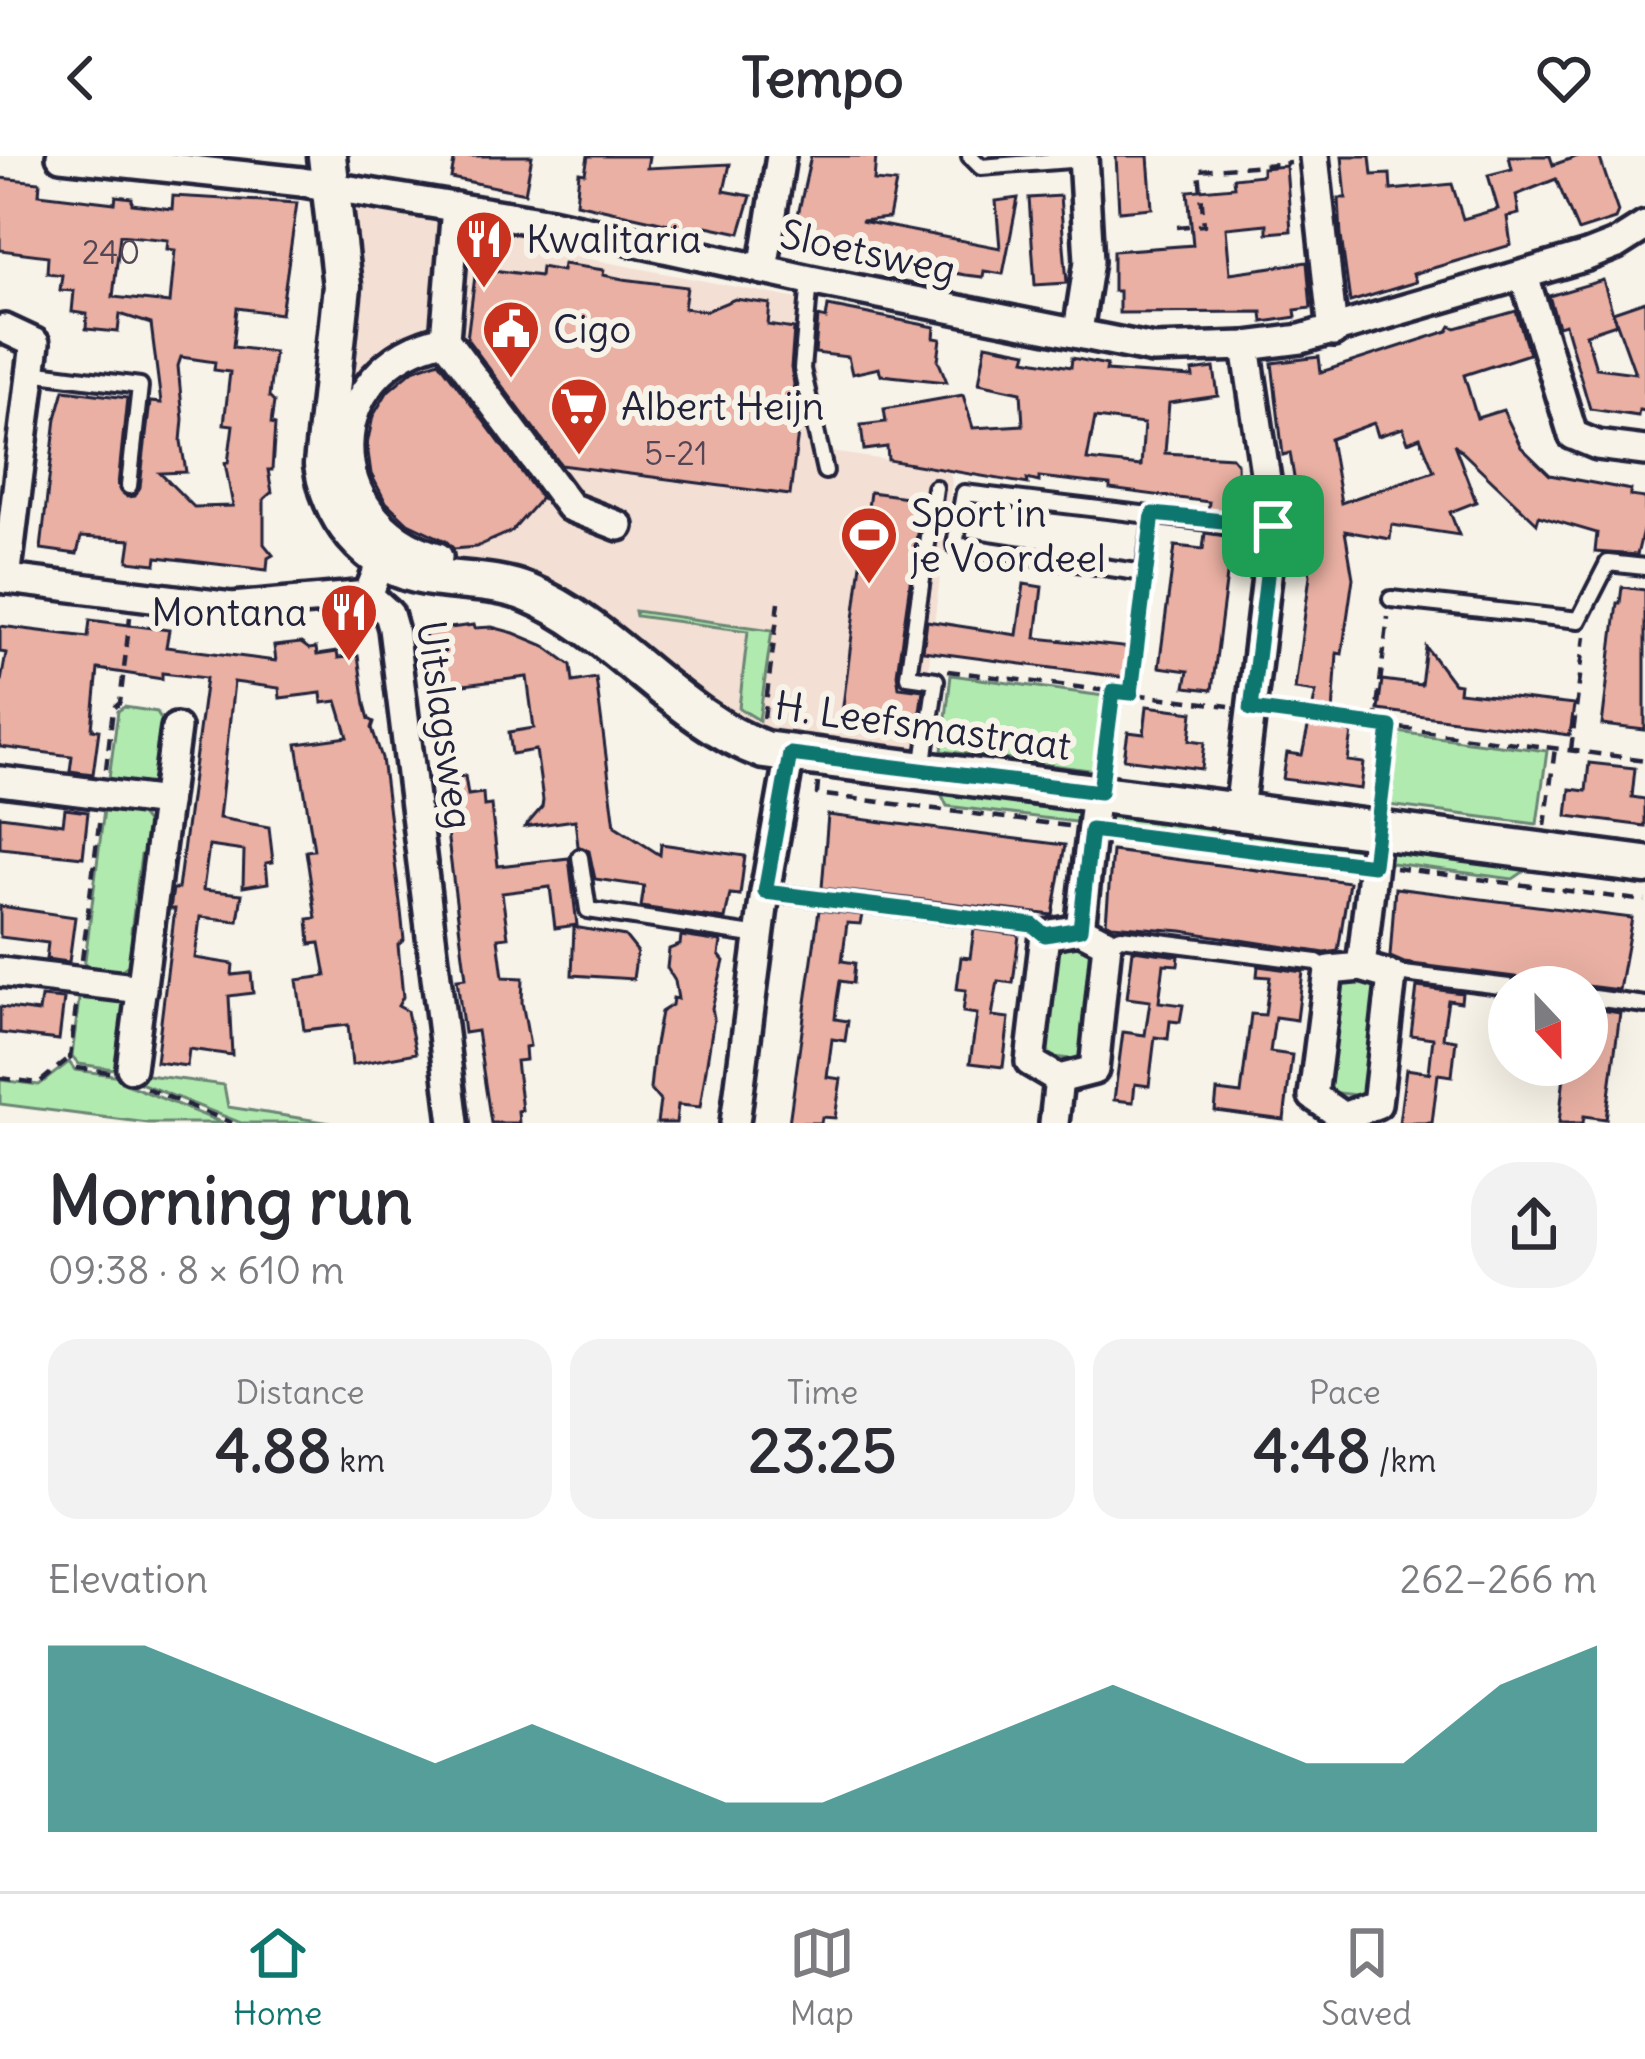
<!DOCTYPE html>
<meta charset="utf-8">
<style>
:root{--surface:#fff;--page:#f2f2f3;--text:#2b2b33;--muted:#7c7c81;--line:#e1e1e2;--accent:#0f766e}
body{margin:0;font-family:Delius,sans-serif;background:var(--page);color:var(--text);height:100vh;display:flex;flex-direction:column;font-size:45px;white-space:nowrap}
*{box-sizing:border-box;margin:0}
p{font-size:39px;color:var(--muted)}
.icon{flex:none;width:66px;height:66px;fill:none;stroke:currentColor;stroke-width:2;stroke-linecap:round;stroke-linejoin:round}
.map{position:relative;height:967px;overflow:hidden}
.panel{display:flex;flex-direction:column;background:var(--surface);flex:1}
.panel>*{flex:none}
.needle{width:78px;rotate:158deg}
.controls{position:absolute;left:1488px;top:810px;display:grid;gap:24px}
.controls a{display:grid;place-items:center;width:120px;height:120px;border-radius:50%;background:var(--surface);box-shadow:0 12px 48px #0002;font-size:60px}
.pin{position:absolute;display:grid;place-items:center;width:102px;height:102px;color:#fff;margin:-51px;border-radius:24px;box-shadow:0 6px 18px #0006}
.round{display:grid;place-items:center;flex:none;width:126px;height:126px;border-radius:48px;background:var(--page)}
.headline{display:flex;align-items:center;justify-content:space-between;height:204px;padding:0 48px}
h1{font-size:66px;font-weight:800;line-height:90px}
.metrics{display:grid;grid-template-columns:repeat(3,1fr);gap:18px;height:204px;padding:12px 48px}
.metrics div{display:grid;align-content:center;border-radius:30px;background:var(--page);text-align:center}
.metrics b{font-size:60px;font-weight:800}
.metrics small{font-size:33px;font-weight:400}
.metrics p{font-size:33px}
.chart{height:336px;padding:24px 48px}
.chart p{display:flex;justify-content:space-between}
.chart svg{width:100%;height:216px;margin-top:12px;fill:var(--accent);opacity:.7}
header{display:flex;justify-content:space-between;align-items:center;height:156px;padding:0 48px;background:var(--surface);font-size:54px;font-weight:800}
.tab-bar{display:flex;justify-content:space-around;align-items:center;height:168px;border-top:3px solid var(--line);background:var(--surface);font-size:33px;color:var(--muted)}
.tab-bar a{display:grid;justify-items:center;gap:6px}
.tab-bar .active{color:var(--accent)}
.map>svg:first-child{display:block}
</style>
<header><svg class="icon" aria-label="back" viewBox="0 0 24 24"><path d="M15 5l-7 7 7 7"/></svg>Tempo<svg class="icon" aria-label="heart" viewBox="0 0 24 24"><path d="M12 20l-8-8c-3-5 5-10 8-4 3-6 11-1 8 4z"/></svg></header>
<div class="map">
<svg width="1645" height="967" viewBox="0 0 1645 967">
<rect width="100%" height="100%" fill="#f7f3e8"/>
<filter id="ink" filterUnits="userSpaceOnUse"><feTurbulence type="fractalNoise" baseFrequency=".00833" numOctaves="2"/><feDisplacementMap in="SourceGraphic" scale="24" xChannelSelector="R" yChannelSelector="G"/><feConvolveMatrix kernelMatrix="1 2 1 2 8 2 1 2 1" color-interpolation-filters="sRGB"/></filter>
<g filter="url(#ink)">
<!-- built -->
<polygon fill="#f3dfd3" points="359,42 551,81 549,95 818,147 810,180 830,296 949,313 952,325 928,516 943,518 929,601 765,582 640,501 435,412 342,337 348,43"/>
<!-- green -->
<g fill="#b1eaaf" stroke="#6a8675" stroke-width="3">
<polygon points="635,455 772,474 759,564 739,552 748,475 636,460"/>
<polygon points="951,519 1104,540 1097,615 942,595"/>
<polygon points="124,551 157,556 163,566 156,629 148,636 108,630 118,555"/>
<polygon points="1389,575 1547,595 1537,668 1380,648"/>
<polygon points="939,633 1078,652 1083,667 947,650"/>
<polygon points="104,653 139,658 151,673 149,693 141,699 131,776 137,784 135,804 119,816 84,812"/>
<polygon points="1108,656 1232,668 1215,684 1101,670"/>
<polygon points="1242,669 1356,684 1364,692 1366,705 1254,690"/>
<polygon points="1395,691 1535,708 1513,723 1384,706"/>
<polygon points="1050,786 1098,792 1086,905 1038,899"/>
<polygon points="1335,822 1383,828 1371,941 1323,935"/>
<polygon points="80,835 123,841 127,847 121,914 79,908 72,900"/>
<polygon points="69,906 75,914 121,920 121,926 223,967 148,967 0,948 0,924 39,929"/>
<polygon points="140,918 224,929 228,951 331,967 241,967 130,923"/>
</g>
<!-- building -->
<g fill="#e9b0a3" stroke="#22223b" stroke-width="3" fill-rule="evenodd">
<polygon points="455,0 532,0 525,37 451,22"/>
<polygon points="588,0 649,0 647,12 730,8 724,35 751,40 740,77 707,70 705,76 576,47 579,16 585,17"/>
<polygon points="811,0 876,0 874,25 896,27 889,62 861,65 1000,92 996,45 1018,42 1003,118 984,115 983,121 965,119 897,107 863,99 865,90 825,83 823,92 792,86"/>
<polygon points="1116,0 1148,0 1152,52 1119,55"/>
<polygon points="1342,0 1370,0 1372,19 1390,18 1391,34 1452,28 1463,63 1498,53 1488,19 1512,13 1509,0 1550,0 1553,9 1578,0 1599,0 1618,56 1615,63 1578,75 1556,23 1516,39 1519,58 1507,61 1511,89 1413,118 1416,126 1350,146 1341,80 1339,42 1346,42"/>
<polygon points="1286,10 1291,75 1267,77 1267,68 1226,72 1230,117 1307,106 1311,152 1295,154 1296,161 1263,166 1262,156 1119,157 1119,135 1113,135 1113,95 1193,89 1188,35 1234,31 1233,22 1262,19 1262,12"/>
<path d="M0,22L40,26L39,38L115,47L116,40L132,42V48L172,53L173,40L297,47L281,158L237,152L233,191L274,196L269,241L274,246L271,268L275,269L272,314H268L272,336L264,343V388L273,399L268,402L267,414L157,401L156,408L128,405L131,384L81,381L77,398L41,393L56,262L64,234L127,242L118,329L127,341L135,340L140,331L150,246L161,247L151,168L120,158L118,176L86,173L87,158L72,156L74,135L60,134L62,119L47,117L48,100L0,94ZM120,79L168,84L167,93L175,94L170,147L113,141ZM181,201L215,206L214,214L230,216L224,268L233,269L228,307H225L233,350L194,351L160,317L186,316L181,285L183,263L178,210Z"/>
<polygon points="1060,40 1067,127 1035,129 1029,42"/>
<polygon points="563,108 604,114 603,119 623,123 687,131 684,152 706,155 735,143 770,148 768,169 794,173 791,212 794,228 788,275 798,277 790,339 561,309 467,183 476,112 540,120 541,111 562,115"/>
<polygon points="1603,124 1616,168 1586,178 1596,212 1635,217 1613,156 1645,145 1645,255 1639,254 1638,260 1590,253 1565,168 1558,170 1549,140"/>
<polygon points="828,150 935,171 934,182 941,183 938,204 947,226 881,219 879,212 852,218 848,201 815,197 818,161 826,163"/>
<path d="M1516,155L1529,198L1464,219L1477,262L1503,254L1521,291L1550,319L1631,334L1630,340L1645,342V366L1637,399L1595,396L1597,377L1539,360L1537,367L1454,288L1476,346L1450,356L1459,379L1392,369L1390,383L1345,375L1353,422L1342,498L1337,497L1332,573L1352,576L1348,605L1364,607L1361,633L1283,623L1287,597L1302,599L1316,536L1295,533L1310,419L1290,297L1283,299L1272,207L1319,201L1321,216L1448,175L1451,170L1456,172ZM1374,267L1378,280L1403,272L1408,286L1420,281L1434,315L1341,347L1330,283Z"/>
<path d="M986,188L1027,196L1025,203L1071,211L1072,202L1107,209L1106,215L1193,221L1192,215L1214,212L1218,240L1169,247L1165,297L1232,301L1237,307L1238,337L1230,338L1227,357L1208,355L1209,346L1110,333V329L1039,321V326L1027,323L1028,328L888,304L887,291L864,294L861,269L886,266L884,253L963,239L973,272L1023,269L1021,236L979,227ZM1095,262L1144,268L1141,310L1087,304Z"/>
<polygon points="439,205 541,342 512,375 476,391 454,393 446,385 408,367 385,345 371,318 367,289 373,260 388,235 413,214"/>
<polygon points="870,336 922,343 897,518 899,531 923,534 917,576 841,566"/>
<polygon points="1205,377 1232,381 1212,534 1185,531 1188,515 1159,511 1175,390 1203,393"/>
<polygon points="1024,428 1042,431 1036,482 1132,492 1128,522 923,495 927,465 1017,479"/>
<polygon points="1622,431 1645,434 1645,574 1602,569 1617,447 1620,447"/>
<polygon points="90,464 169,474 166,491 276,505 274,490 301,487 309,493 316,492 317,499 337,496 338,502 358,500 365,548 369,563 374,566 372,572 382,602 401,755 404,784 398,789 403,841 398,850 407,855 416,897 352,909 348,869 304,874 297,824 326,820 320,787 310,788 308,763 316,762 306,695 314,694 297,588 348,581 337,545 322,547 321,537 280,542 279,532 234,526 219,662 269,671 273,706 266,707 268,727 243,731 244,695 209,690 203,734 242,738 238,765 200,761 195,802 233,808 232,819 251,817 253,837 229,840 232,899 189,893 187,910 156,906 175,753 170,753 173,733 178,733 206,522 162,517 162,523 98,513 92,573 99,574 93,618 70,615 72,600 0,591 0,531 6,497 0,496 0,470 88,481"/>
<polygon points="474,469 475,472 492,471 514,477 545,490 571,509 573,526 596,522 615,670 660,699 661,688 745,700 740,739 730,738 725,763 641,751 644,730 595,723 589,695 578,690 575,664 525,671 542,651 543,644 536,594 512,598 509,576 534,572 527,521 432,533 425,475"/>
<polygon points="1426,491 1453,527 1460,528 1459,536 1574,549 1570,579 1378,554 1382,524 1421,529"/>
<polygon points="1147,550 1193,556 1190,584 1205,586 1202,613 1124,603 1128,576 1144,578"/>
<polygon points="1589,607 1635,612 1632,641 1645,643 1645,670 1567,660 1570,633 1586,635"/>
<polygon points="465,620 468,639 483,637 484,650 491,649 498,710 569,702 577,769 555,772 550,731 502,737 508,781 498,782 503,821 523,822 522,846 530,890 525,891 526,904 516,905 522,954 518,955 519,967 491,967 477,875 464,877 457,823 466,822 440,623"/>
<polygon points="65,653 88,656 83,701 0,692 0,660 63,668"/>
<polygon points="828,659 1065,689 1053,759 822,732"/>
<polygon points="1112,695 1349,726 1338,795 1325,797 1182,775 1112,769 1106,766"/>
<polygon points="1395,732 1632,762 1619,834 1404,807 1390,801"/>
<polygon points="0,750 75,761 69,806 46,803 48,787 0,781"/>
<polygon points="819,754 862,759 860,768 847,767 842,805 855,807 853,827 840,825 837,844 835,863 848,865 845,885 832,883 827,921 841,923 835,962 822,961 821,967 789,967"/>
<polygon points="574,771 625,780 637,795 633,823 572,819"/>
<polygon points="974,773 1019,779 1013,827 998,825 992,860 1009,862 1003,911 970,907 977,858 963,856 966,834 957,833 961,801 970,802"/>
<polygon points="681,780 721,786 719,799 724,805 712,852 714,862 700,951 678,949 676,967 657,967 660,945 650,933 654,894 661,856 672,849 673,842 678,843 675,825 667,812 669,793 680,789"/>
<polygon points="1133,794 1179,800 1178,809 1164,808 1159,846 1183,849 1180,866 1170,865 1168,883 1155,881 1149,930 1135,928 1133,946 1114,944 1123,876 1145,879 1150,845 1127,842"/>
<polygon points="1258,810 1303,816 1297,864 1275,861 1270,896 1292,899 1284,964 1215,955 1217,935 1241,938 1251,858 1265,859 1270,821 1257,820"/>
<polygon points="1417,831 1462,837 1461,846 1448,844 1445,863 1443,882 1456,884 1452,920 1438,918 1432,967 1399,967 1406,913 1432,917 1429,916 1433,882 1411,879"/>
<polygon points="41,841 64,843 59,884 0,877 0,851 39,856"/>
<polygon points="1587,852 1620,857 1606,963 1584,960 1583,967 1559,967 1565,909 1587,909"/>
</g>
<g fill="none" stroke-linecap="round" stroke-linejoin="round">
<!-- lane casing -->
<g stroke="#22223b" stroke-width="22">
<g id="lane">
<polyline points="970,0 981,11 1083,3"/>
<polyline points="810,124 802,213 825,315"/>
<polyline points="31,216 140,230 129,330"/>
<polyline points="1153,359 1144,417 955,389 964,337 1251,371 1273,370"/>
<polyline points="1391,443 1579,464 1608,407 1645,411"/>
<polyline points="923,613 936,524 908,520 935,332"/>
<polyline points="580,701 588,754 759,780"/>
<polyline points="765,736 1033,769 1045,779"/>
<polyline points="1107,787 1121,781 1317,806 1329,814"/>
<polyline points="1392,820 1404,818 1509,831"/>
<polyline points="1587,841 1645,849"/>
</g>
</g>
<!-- street casing -->
<g stroke="#22223b" stroke-width="36">
<g id="street">
<polyline points="61,0 302,26 551,67 810,124 1153,193 1246,190 1301,183 1587,100 1615,89 1645,70"/>
<polyline points="1314,0 1333,176"/>
<polyline points="456,51 445,183 570,351 619,370"/>
<polyline points="763,114 781,0"/>
<polyline points="1524,120 1573,279 1597,289 1645,295"/>
<polyline points="5,173 35,187 6,423"/>
<polyline points="1078,175 1089,105 1083,0"/>
<path d="M438,401C316,365 320,209 445,183"/>
<polyline points="382,404 368,439 389,458 393,472 454,967"/>
<polyline points="0,422 232,451 368,439"/>
<polyline points="0,625 166,646"/>
<polyline points="1239,655 1273,370 1246,190"/>
<polygon points="1080,773 1107,787 1094,914 1059,923 1030,906 1045,779"/>
<polyline points="1080,773 1096,636"/>
<polygon points="1361,811 1392,820 1377,948 1343,961 1313,940 1329,814"/>
<polyline points="1361,811 1377,673"/>
<polyline points="0,816 142,833"/>
<polyline points="131,912 176,572"/>
<polyline points="735,967 765,736 790,598"/>
<polyline points="1054,967 1059,923"/>
</g>
</g>
<!-- secondary casing -->
<g stroke="#22223b" stroke-width="45">
<path id="secondary" d="M327,0L342,130L323,309C329,347 347,378 378,401C423,433 478,417 528,437C612,471 675,562 764,594L1645,709"/>
</g>
<!-- path -->
<g stroke="#22223b" stroke-width="4.5" stroke-dasharray="12 9" stroke-linecap="butt">
<polyline points="1177,71 1204,69 1199,14 1291,7"/>
<polyline points="948,515 1229,550"/>
<polyline points="1131,537 1142,435"/>
<polyline points="1276,556 1645,604"/>
<polyline points="764,562 779,446"/>
<polyline points="1375,568 1388,461"/>
<polyline points="1571,594 1585,480"/>
<polyline points="106,613 113,553 120,547 130,461"/>
<polyline points="1103,613 1113,535"/>
<polyline points="818,627 817,638 1068,670"/>
<polyline points="1380,649 1390,571"/>
<polyline points="1545,670 1555,592"/>
<polyline points="1115,676 1348,706"/>
<polyline points="1395,712 1645,745"/>
<polyline points="82,804 100,660"/>
<polyline points="76,851 70,902 77,912 110,916"/>
<polyline points="0,922 39,927 69,902"/>
<polyline points="146,932 232,967"/>
</g>
<!-- lane -->
<use href="#lane" stroke="#f7f3e8" stroke-width="14"/>
<!-- street -->
<use href="#street" stroke="#f7f3e8" stroke-width="27"/>
<!-- secondary -->
<use href="#secondary" stroke="#f7f3e8" stroke-width="36"/>
</g>
</g>
<g fill="none" stroke-linecap="round" stroke-linejoin="round" filter="url(#ink)">
<!-- route casing -->
<g stroke="#fff" stroke-width="24">
<polygon id="route" points="1153,358 1273,370 1251,553 1390,571 1373,709 1091,674 1080,773 1045,779 1033,769 765,736 790,598 1100,636 1113,535 1131,537"/>
</g>
<!-- route -->
<use href="#route" stroke="#0f766e" stroke-width="15"/>
</g>
<!-- icons -->
<defs>
<g id="restaurant-pin" transform="scale(3)"><path d="M0 17L-7.5 6A9.5 9.5 0 1 1 7.5 6Z" fill="#c8321e" stroke="#f7f3e8"/><path d="M-5-6h1v4h1v-4h1v4h1v-4h1v5L-1.5 .5V6h-2V.5L-5-1ZM5-6V6H3V1.5H1.5Q1.5-4 5-6Z" fill="#fff"/></g>
<g id="civic-pin" transform="scale(3)"><path d="M0 17L-7.5 6A9.5 9.5 0 1 1 7.5 6Z" fill="#c8321e" stroke="#f7f3e8"/><path d="M-.6-6.5H3V-4.5H.6V-3L4-1V1h2V6H-6V1h2V-1L-.6-3ZM-1.2 2.5V6h2.4V2.5Z" fill="#fff"/></g>
<g id="supermarket-pin" transform="scale(3)"><path d="M0 17L-7.5 6A9.5 9.5 0 1 1 7.5 6Z" fill="#c8321e" stroke="#f7f3e8"/><path d="M-6-5.5h2.5l.6 2H6L4.5 2H-2.5L-4.4-4H-6ZM-1.5 3.2a1.3 1.3 0 1 0 .1 0ZM3 3.2a1.3 1.3 0 1 0 .1 0Z" fill="#fff"/></g>
<g id="stadium-pin" transform="scale(3)"><path d="M0 17L-7.5 6A9.5 9.5 0 1 1 7.5 6Z" fill="#c8321e" stroke="#f7f3e8"/><path d="M0-5a6.5 5 0 1 0 0 10a6.5 5 0 1 0 0-10ZM-3.5-1.8h7v3.6h-7Z" fill="#fff"/></g>
</defs>
<g fill-rule="evenodd">
<use href="#restaurant-pin" x="484" y="83"/>
<use href="#civic-pin" x="511" y="173"/>
<use href="#supermarket-pin" x="579" y="250"/>
<use href="#stadium-pin" x="869" y="379"/>
<use href="#restaurant-pin" x="349" y="456"/>
</g>
<g text-anchor="middle" dominant-baseline="central" stroke-width="12" stroke-linejoin="round" paint-order="stroke">
<!-- number labels -->
<g font-size="33" fill="#544655">
<text x="111" y="96">240</text>
<text x="676" y="297">5-21</text>
</g>
<!-- poi labels -->
<g font-size="39" fill="#22223b" stroke="#f7f3e8" text-anchor="start">
<text x="526" y="83">Kwalitaria</text>
<text x="553" y="173">Cigo</text>
<text x="621" y="250">Albert Heijn</text>
<text x="911" y="357">Sport in<tspan x="911" dy="45">je Voordeel</tspan></text>
<text x="307" y="456" text-anchor="end">Montana</text>
</g>
<!-- street labels -->
<g font-size="39" fill="#22223b" stroke="#f7f3e8">
<text transform="translate(868 96) rotate(12)">Sloetsweg</text>
<text transform="translate(445 569) rotate(82)">Uitslagsweg</text>
<text transform="translate(923 570) rotate(8)">H. Leefsmastraat</text>
</g>
</g>
</svg>
<div class="controls">
<a><svg class="needle" viewBox="-14 -14 28 28"><path d="M0-13l5 13h-10z" fill="#e53935"/><path d="M0 13l5-13h-10z" fill="#7c7c81"/></svg></a>
</div>
<div class="pin" style="left:1273px;top:370px;background:#1e9e55"><svg class="icon" aria-label="arrive" viewBox="0 0 24 24"><path d="M6 21V4h12l-3 4 3 4H6"/></svg></div>
</div>
<section class="panel">
<div class="headline"><div><h1>Morning run</h1><p>09:38 · 8 × 610 m</p></div><a class="round"><svg class="icon" aria-label="share" viewBox="0 0 24 24"><path d="M12 15V3M7 8l5-5 5 5M5 13v7h14v-7"/></svg></a></div>
<div class="metrics">
<div><p>Distance</p><b>4.88<small> km</small></b></div>
<div><p>Time</p><b>23:25</b></div>
<div><p>Pace</p><b>4:48<small> /km</small></b></div>
</div>
<div class="chart"><p><span>Elevation</span>262–266 m</p>
<svg viewBox="0 0 160 44" preserveAspectRatio="none"><path d="M0 44V6L10 6L20 14L30 22L40 30L50 22L60 30L70 38L80 38L90 30L100 22L110 14L120 22L130 30L140 30L150 14L160 6V44z"/></svg>
</div>
</section>
<nav class="tab-bar">
<a class="active"><svg class="icon" aria-label="home" viewBox="0 0 24 24"><path d="M3 11l9-7 9 7M6 9v11h12V9"/></svg>Home</a>
<a><svg class="icon" aria-label="map" viewBox="0 0 24 24"><path d="M3 6l6-2 6 2 6-2v14l-6 2-6-2-6 2zM9 4v14M15 6v14"/></svg>Map</a>
<a><svg class="icon" aria-label="saved" viewBox="0 0 24 24"><path d="M7 4h10v16l-5-4-5 4z"/></svg>Saved</a>
</nav>
